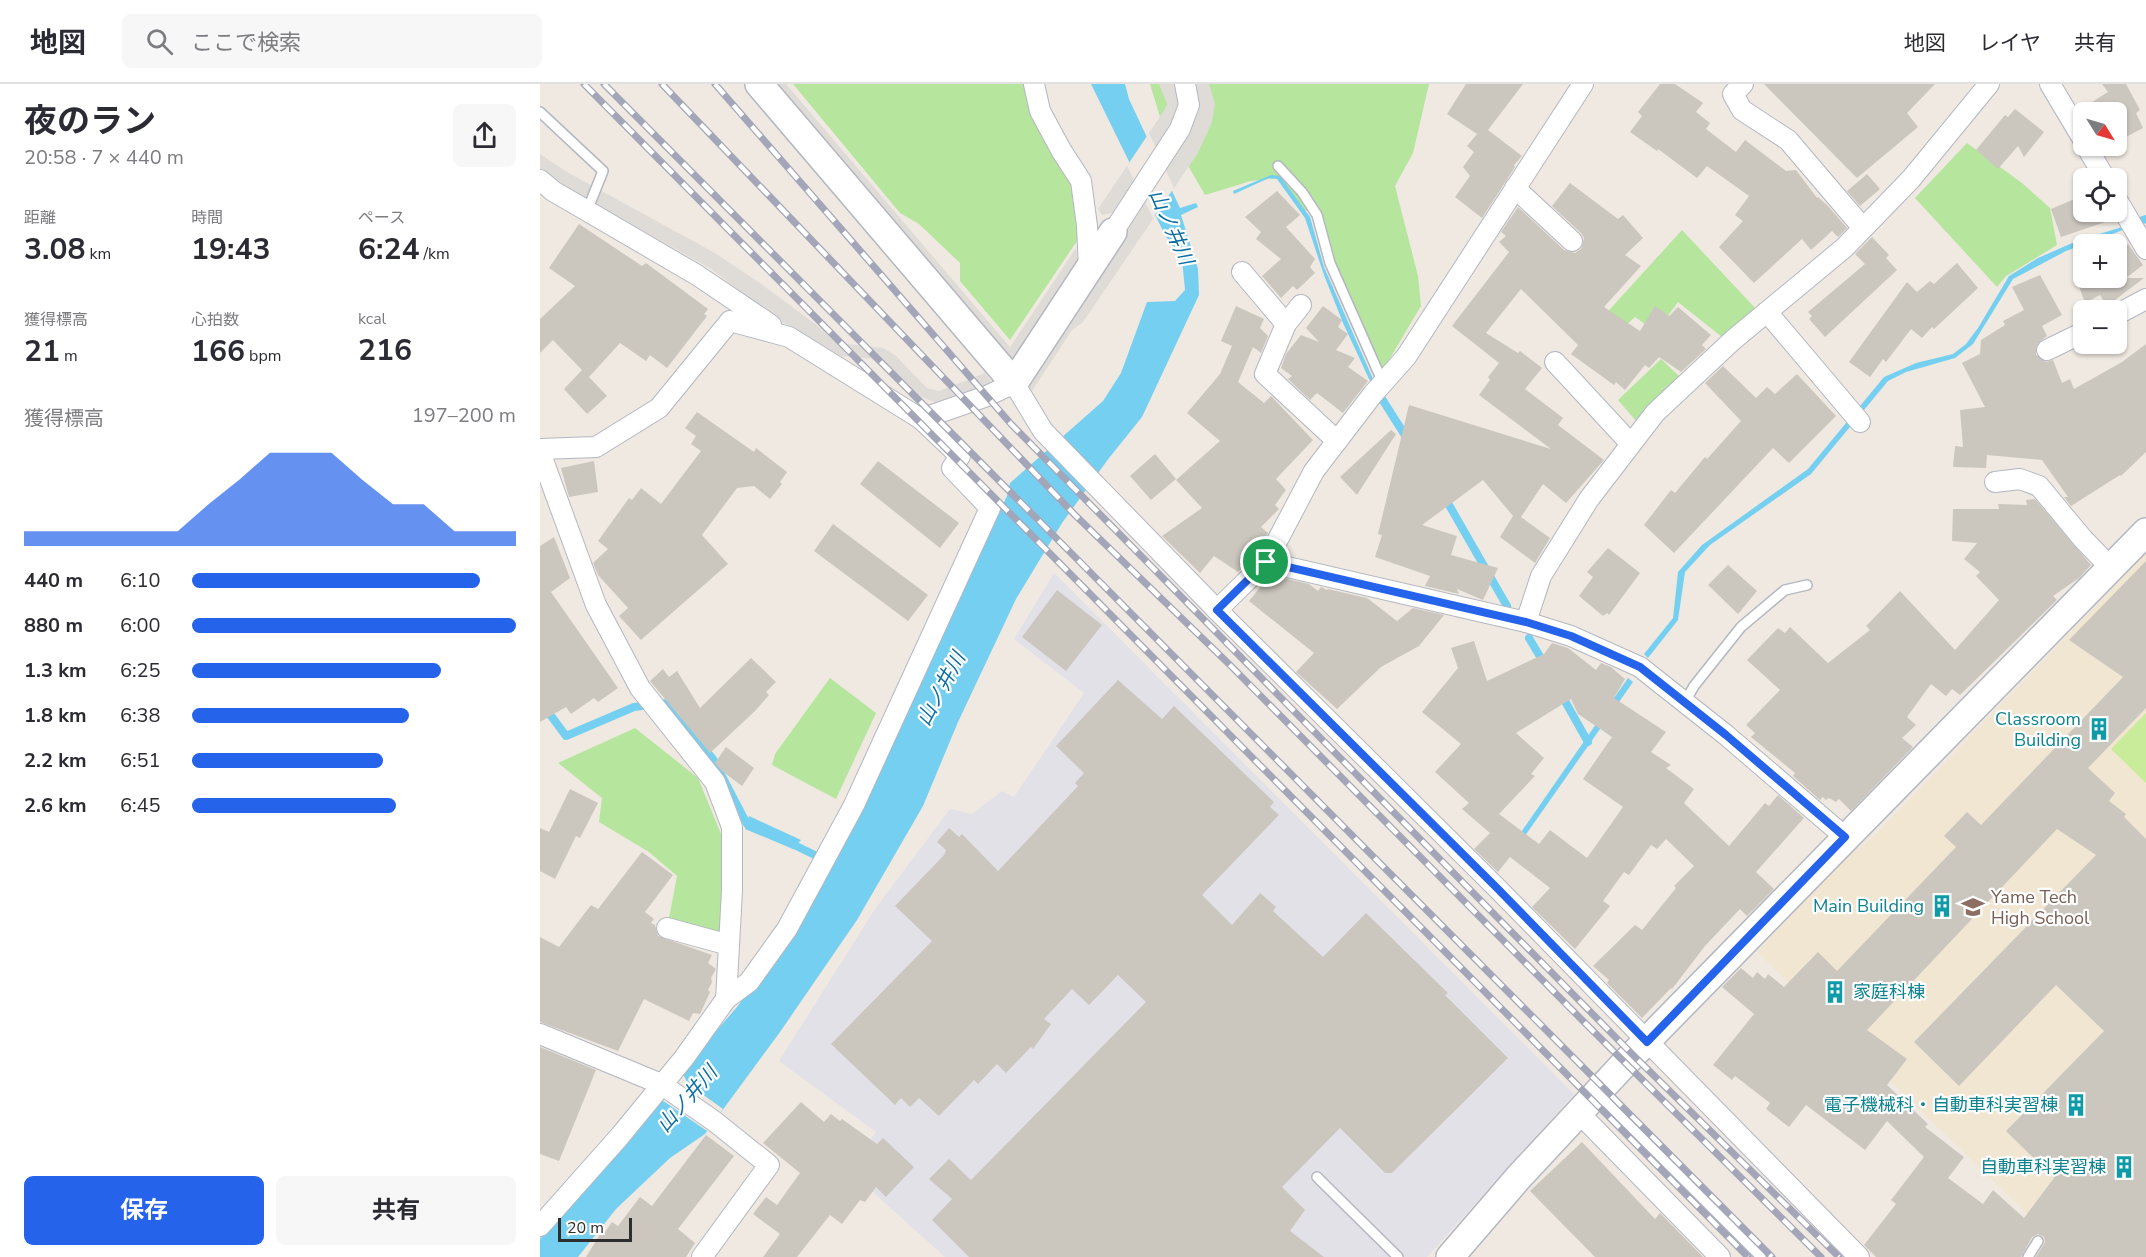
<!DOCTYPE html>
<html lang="ja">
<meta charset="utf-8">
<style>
:root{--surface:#fff;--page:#f7f7f7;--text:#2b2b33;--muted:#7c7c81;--line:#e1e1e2;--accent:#2563eb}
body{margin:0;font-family:"Nunito Sans","Noto Sans JP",sans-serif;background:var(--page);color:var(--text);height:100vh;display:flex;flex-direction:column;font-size:22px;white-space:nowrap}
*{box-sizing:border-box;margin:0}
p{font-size:20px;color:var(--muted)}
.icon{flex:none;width:33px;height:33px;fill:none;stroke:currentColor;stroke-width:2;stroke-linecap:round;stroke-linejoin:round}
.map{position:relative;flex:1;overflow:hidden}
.drawer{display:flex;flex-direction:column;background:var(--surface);width:540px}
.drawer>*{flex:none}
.needle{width:39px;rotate:127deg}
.fabs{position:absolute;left:1533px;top:18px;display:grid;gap:12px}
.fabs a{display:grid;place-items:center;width:54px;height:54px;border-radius:9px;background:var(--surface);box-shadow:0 2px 4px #0004;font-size:30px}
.scale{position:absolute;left:18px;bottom:15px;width:74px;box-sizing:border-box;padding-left:6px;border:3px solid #2e2e2e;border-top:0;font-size:16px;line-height:21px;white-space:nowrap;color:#2e2e2e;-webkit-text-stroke:4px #fff;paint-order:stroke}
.pin{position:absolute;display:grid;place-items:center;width:51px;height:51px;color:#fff;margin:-26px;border:3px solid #fff;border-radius:50%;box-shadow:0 2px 6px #0007}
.round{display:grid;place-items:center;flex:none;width:63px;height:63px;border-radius:9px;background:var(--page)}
.head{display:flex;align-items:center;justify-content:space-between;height:102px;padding:0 24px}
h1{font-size:33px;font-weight:700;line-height:45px}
.stats{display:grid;grid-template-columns:repeat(3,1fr);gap:9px;height:102px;padding:6px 24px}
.stats div{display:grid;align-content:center}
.stats b{font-size:30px;font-weight:700}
.stats small{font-size:16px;font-weight:400}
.stats p{font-size:16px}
.chart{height:168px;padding:12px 24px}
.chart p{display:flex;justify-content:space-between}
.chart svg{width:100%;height:108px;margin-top:6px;fill:var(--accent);opacity:.7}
.button{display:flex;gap:12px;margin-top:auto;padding:12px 24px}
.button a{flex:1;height:69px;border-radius:9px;background:var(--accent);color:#fff;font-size:24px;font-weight:700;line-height:69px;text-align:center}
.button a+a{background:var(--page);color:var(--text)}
ul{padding:0 24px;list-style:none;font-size:20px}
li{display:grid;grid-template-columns:96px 72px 1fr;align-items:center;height:45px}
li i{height:15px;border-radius:8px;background:var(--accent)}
header{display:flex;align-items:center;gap:36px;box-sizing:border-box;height:84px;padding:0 30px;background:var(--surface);border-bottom:2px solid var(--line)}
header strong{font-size:28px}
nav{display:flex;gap:33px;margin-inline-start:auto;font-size:21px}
.search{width:420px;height:54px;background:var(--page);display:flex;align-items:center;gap:15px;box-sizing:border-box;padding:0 21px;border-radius:9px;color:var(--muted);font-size:22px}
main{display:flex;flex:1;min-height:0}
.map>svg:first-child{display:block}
</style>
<header>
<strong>地図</strong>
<div class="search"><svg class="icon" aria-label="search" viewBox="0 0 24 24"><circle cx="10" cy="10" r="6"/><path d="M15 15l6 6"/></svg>ここで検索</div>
<nav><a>地図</a><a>レイヤ</a><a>共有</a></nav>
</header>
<main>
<section class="drawer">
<div class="head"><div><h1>夜のラン</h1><p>20:58 · 7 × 440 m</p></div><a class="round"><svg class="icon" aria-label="share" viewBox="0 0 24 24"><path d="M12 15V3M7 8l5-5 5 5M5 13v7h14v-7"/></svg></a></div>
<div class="stats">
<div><p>距離</p><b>3.08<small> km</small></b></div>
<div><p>時間</p><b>19:43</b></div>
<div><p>ペース</p><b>6:24<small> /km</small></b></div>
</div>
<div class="stats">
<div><p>獲得標高</p><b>21<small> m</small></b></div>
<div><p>心拍数</p><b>166<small> bpm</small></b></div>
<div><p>kcal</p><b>216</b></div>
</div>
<div class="chart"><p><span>獲得標高</span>197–200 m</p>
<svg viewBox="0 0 160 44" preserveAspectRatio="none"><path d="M0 44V38L10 38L20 38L30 38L40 38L50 38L60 27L70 17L80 6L90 6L100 6L110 17L120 27L130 27L140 38L150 38L160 38V44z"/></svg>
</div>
<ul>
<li><b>440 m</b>6:10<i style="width:89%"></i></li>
<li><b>880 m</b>6:00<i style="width:100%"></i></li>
<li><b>1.3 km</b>6:25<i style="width:77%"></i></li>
<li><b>1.8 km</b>6:38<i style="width:67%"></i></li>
<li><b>2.2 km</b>6:51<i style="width:59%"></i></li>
<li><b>2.6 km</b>6:45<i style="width:63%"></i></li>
</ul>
<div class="button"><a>保存</a><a>共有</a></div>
</section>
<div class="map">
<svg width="1606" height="1173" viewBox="0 0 1606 1173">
<rect width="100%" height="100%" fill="#efe9e1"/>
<!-- industrial -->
<polygon fill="#e3e1e8" points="514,489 1034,1010 887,1173 405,1173 307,1085 336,1048 239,977 335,825 410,725 432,730 462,707 474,713 544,609 474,555"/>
<!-- education -->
<polygon fill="#f0e6d1" points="1606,470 1606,1173 1512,1154 1217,868 1302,778 1336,750"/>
<!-- green -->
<g fill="#b6e59e">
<polygon points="253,0 486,0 533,100 539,125 537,157 470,256 420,197 420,179 379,140 360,129"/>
<polygon points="610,0 889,0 873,69 855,102 878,192 881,222 840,291 798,188 790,156 777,126 760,127 738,94 711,97 665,111 620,33"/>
<polygon points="1427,59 1482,99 1510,124 1517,161 1466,192 1457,203 1375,114"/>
<polygon points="1142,146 1216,225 1182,253 1138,218 1116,248 1095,233 1057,268 1042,256"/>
<polygon points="1121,275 1139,292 1098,339 1078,316"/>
<polygon points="290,594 336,629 296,715 232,681 235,670"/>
<polygon points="95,644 158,694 181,750 182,847 180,851 129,834 137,792 109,768 59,738 62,714 18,679"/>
</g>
<!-- pitch -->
<polygon fill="#c9ec9a" points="1606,629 1606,699 1571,665"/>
<!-- plaza -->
<g fill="#dfdcd8">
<polygon points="231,0 246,0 470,263 536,164 538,183 475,276 468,277"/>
<polygon points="619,0 636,0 640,17 637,28 631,42 572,129 562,131 558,125 625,25 627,20"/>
<polygon points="656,0 669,0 675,19 672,38 658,69 543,238 532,246 492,307 488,300 488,295 654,40"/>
<polygon points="0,70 27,88 175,169 220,199 290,251 308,260 343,264 355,271 387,304 399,307 445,289 451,297 448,301 395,318 381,313 346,279 334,275 301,272 237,235 171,185 19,99 0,84"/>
</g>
<!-- water -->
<g fill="#75cff0">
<polygon points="551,0 585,0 589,15 640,124 656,119 658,123 641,131 658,185 659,211 602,333 569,374 522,439 476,515 418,638 383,722 317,836 240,948 165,1050 130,1074 76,1125 38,1173 0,1173 0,1155 27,1119 197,923 260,838 276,812 318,732 467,412 470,399 563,317 581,289 607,218 635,217 645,206 642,175 625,151"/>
<polygon points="731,91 740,92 770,133 784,183 833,295 830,297 803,239 784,191 765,134 737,95 729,94 694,110 693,107"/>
<polygon points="1582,143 1583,146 1526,167 1473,195 1433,260 1415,274 1366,288 1348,297 1271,390 1170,461 1145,488 1138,536 1108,574 1104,570 1133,534 1138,488 1162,461 1268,385 1344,293 1376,279 1413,270 1426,260 1438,244 1469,192 1498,174 1537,157"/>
<polygon points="1088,594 1093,598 980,759 977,754"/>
<polygon points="209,732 261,756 253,765 205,745"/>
</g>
<!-- pier -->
<g fill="#efe9e1">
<polygon points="609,49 634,104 613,134 587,82"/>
<polygon points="141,986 148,1000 183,1025 167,1047 119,1014"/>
</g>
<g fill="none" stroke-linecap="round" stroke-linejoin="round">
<!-- stream -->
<g stroke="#75cff0" stroke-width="8">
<polyline points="1592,140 1606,135"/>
<polyline points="842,315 868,356"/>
<polyline points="905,414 967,522"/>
<polyline points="989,554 1005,581"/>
<polyline points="1021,610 1048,658"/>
<polyline points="0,617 26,652 94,623 126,619 173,675 207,740 216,743"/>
<polyline points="248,758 283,775"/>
</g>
</g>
<!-- building -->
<g fill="#cbc7bf" fill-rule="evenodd">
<polygon points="926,0 983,0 948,46 982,72 974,81 975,83 942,134 915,113 930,92 923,83 934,68 927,62 937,50 907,30"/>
<polygon points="1120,0 1135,0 1163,19 1156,28 1170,39 1166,45 1196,68 1205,56 1246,87 1256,86 1277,114 1278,113 1288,122 1307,144 1298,153 1292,147 1271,166 1262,155 1214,199 1179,163 1203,137 1195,131 1209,112 1167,82 1157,94 1118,65 1117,67 1090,48 1102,32 1098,28"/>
<polygon points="1224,0 1395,0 1367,29 1378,43 1317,94"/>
<polygon points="1562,0 1586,0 1600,26 1596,29 1603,44 1586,53 1579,41 1576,44 1576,28 1541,28 1539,26 1568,8"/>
<polygon points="1475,25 1504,48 1484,73 1478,62 1458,85 1436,66 1465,31 1468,33"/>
<polygon points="1327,90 1340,105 1320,122 1307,107"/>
<polygon points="1030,99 1078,135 1083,131 1103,154 1085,171 1101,182 1064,223 1100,247 1115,222 1129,232 1138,223 1171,251 1162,261 1166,265 1141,288 1119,273 1109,284 1105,281 1085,306 1076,298 1074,301 1031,270 1038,261 981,205 946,249 978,269 980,267 1002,284 985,305 1023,334 1018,341 1064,376 1026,419 1003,400 981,433 1010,454 995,479 960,453 973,432 943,396 882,441 917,452 911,471 958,484 943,516 917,505 919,510 885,502 890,492 835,473 842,451 838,450 869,321 1011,365 939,311 950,296 948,293 959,279 912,242 969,168 959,158 966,152 961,148 978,123 1024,166 1035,169 1041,165 1044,154 1041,149 1012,122"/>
<polygon points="737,107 760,131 746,143 775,175 770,183 775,189 757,206 753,202 741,214 722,192 741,175 716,155 721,148 705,133"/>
<polygon points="1544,111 1544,128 1570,128 1574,135 1521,153 1511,125"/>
<polygon points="39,140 102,182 106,179 168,225 164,230 167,232 127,284 110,271 106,277 80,259 49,293 67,312 47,330 24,305 42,286 13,256 0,269 0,235 35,202 9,184"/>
<polygon points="1332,153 1349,171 1346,174 1357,186 1285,253 1269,235 1272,232 1268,228 1325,180 1315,170"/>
<polygon points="1588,160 1603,181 1586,194 1604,194 1567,222 1560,211 1545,219 1536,194 1576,194 1576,170"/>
<polygon points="1417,179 1438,204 1394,245 1392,243 1382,254 1371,245 1346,278 1343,275 1330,293 1309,278 1367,198 1377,208 1390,197 1394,200"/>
<polygon points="1500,191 1522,231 1502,242 1507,252 1497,260 1496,271 1506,278 1513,276 1522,299 1530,295 1534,305 1582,278 1606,260 1606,368 1581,392 1580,391 1531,422 1524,413 1528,413 1502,376 1447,371 1446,384 1413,383 1415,362 1423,363 1420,326 1445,323 1422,279 1440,270 1441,256 1465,241 1463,237 1484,226 1472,203"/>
<polygon points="696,222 724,235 720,244 728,252 721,269 713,263 698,298 724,319 731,312 773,356 736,395 746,406 735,421 739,425 721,443 728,449 715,468 716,471 698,488 674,472 660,489 622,452 662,424 636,396 680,357 647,329 680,290 692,262 681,257"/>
<polygon points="783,222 802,236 798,243 808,250 796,266 815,274 808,283 828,297 803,329 777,309 770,316 748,295 752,292 741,284 746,270 761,251 779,258 766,244"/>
<polygon points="1183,282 1216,314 1227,303 1235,310 1257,290 1296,332 1249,379 1233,364 1134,469 1104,441 1131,406 1135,409 1165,373 1167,375 1201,337 1165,299"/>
<polygon points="157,328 214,368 216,364 247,388 240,398 242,400 230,415 214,402 197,404 162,451 188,480 101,556 79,532 88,524 58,491 53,479 68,465 58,457 89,414 92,416 101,404 121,420 161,367 151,360 156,352 145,344"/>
<polygon points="851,346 856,350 817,411 800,393"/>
<polygon points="615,370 636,395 611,416 590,392"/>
<polygon points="54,377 58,408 29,413 21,384"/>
<polygon points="338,377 419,439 400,464 320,400"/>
<polygon points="1495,415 1551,481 1539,494 1513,512 1517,516 1420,611 1412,605 1406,612 1391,600 1367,633 1376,641 1362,654 1373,663 1311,727 1299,715 1296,718 1289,714 1286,716 1283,713 1280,716 1253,692 1255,689 1211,653 1215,649 1206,641 1240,606 1207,576 1238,544 1245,549 1250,543 1288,579 1330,546 1326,542 1360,507 1415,566 1459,516 1436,492 1440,488 1424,475 1437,459 1412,457 1413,425 1459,425 1458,420 1487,421 1486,416"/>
<polygon points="293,440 388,511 368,537 274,467"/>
<polygon points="14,453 30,494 11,508 78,604 58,618 54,614 31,630 26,623 0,638 0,462"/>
<polygon points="1068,464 1100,489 1069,531 1067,529 1063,532 1039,512 1053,493 1047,488"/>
<path d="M1606,477V624L1548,684L1575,709L1569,717L1586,730L1584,733L1606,755V1173H1496L1505,1158L1504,1153L1498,1150L1492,1153L1481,1173H1336L1324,1161L1356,1120L1351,1116L1384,1073L1347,1037L1325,1066L1266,1021L1249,1043L1226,1025L1230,1019L1195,992L1192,996L1173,981L1214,930L1182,903L1201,884L1213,894L1217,888L1225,895L1228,890L1244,903L1278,868L1297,887L1416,763L1404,752L1427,728L1441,741L1583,593L1529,556ZM1517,745L1556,771L1374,958L1419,1002L1516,901L1564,947L1466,1047L1514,1094L1484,1134L1453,1106L1443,1120L1408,1094L1424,1073L1385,1043L1388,1040L1347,1001L1367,975L1327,946Z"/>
<polygon points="1188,481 1217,507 1198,530 1168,501"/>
<polygon points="730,491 769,500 778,507 781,503 787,506 788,505 827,514 857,537 873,524 904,531 879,562 841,583 797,625 756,588 774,569 709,517"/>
<polygon points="517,506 562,541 526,587 482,553"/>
<path d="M934,557L947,597L1004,570L1012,559L1028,564L1056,586L1061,579L1071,583L1085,595L1074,614L1126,648L1111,668L1131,681L1126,684L1154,705L1144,719L1189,762L1225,719L1229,722L1238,711L1264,734L1216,788L1234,805L1207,832L1200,825L1165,862L1132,905L1131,904L1102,934L1067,899L1069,896L1053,882L1095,841L1102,846L1136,804L1134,802L1154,782L1126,755L1117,765L1111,761L1089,791L1084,788L1063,817L1070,822L1035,865L992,823L1010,804L970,773L958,788L934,765L950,749L922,725L929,719L895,688L921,660L882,628L918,584L911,564ZM1031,615L1038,630L1072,653L1043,695L1083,723L1047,774L1010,746L999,760L959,730L995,692L991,690L1004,674L976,649Z"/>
<polygon points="211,574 236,598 226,608 229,611 215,627 170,669 110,597 123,585 129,593 137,587 160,624"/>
<polygon points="578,596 622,635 634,622 734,718 730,723 739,731 662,811 692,841 720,809 736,823 733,827 783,873 826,829 908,909 905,911 968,974 852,1089 845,1089 800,1044 742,1103 765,1126 750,1147 784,1173 429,1173 392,1136 412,1115 389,1095 409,1075 431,1096 606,918 578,891 549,921 532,905 504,935 511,940 493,965 491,963 466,989 457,980 438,1000 434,996 399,1032 379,1014 370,1023 361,1014 355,1021 291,960 392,857 355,822 404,771 406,766 397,758 409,744 419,753 422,750 458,787 538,702 535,699 544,689 516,662"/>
<polygon points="186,663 214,684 202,702 182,687 175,679"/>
<polygon points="30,705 58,719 40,754 36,752 15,795 0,787 0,744 9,748"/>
<polygon points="102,768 133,791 105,828 114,835 111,839 115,841 118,852 172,871 168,879 176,885 171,894 172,898 168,906 170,908 160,930 153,929 149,937 104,915 78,967 0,938 0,853 19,863 51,821 58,825"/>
<polygon points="0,963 56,986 19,1077 0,1070"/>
<polygon points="261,1018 284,1038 291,1030 300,1037 302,1035 337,1060 343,1054 374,1083 346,1113 336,1103 325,1118 320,1116 302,1140 290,1131 257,1173 223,1173 240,1150 213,1130 226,1113 237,1121 260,1089 223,1059"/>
<polygon points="166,1051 194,1072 138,1145 155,1159 146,1173 46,1173 62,1147 65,1148 72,1138 78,1142 100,1113 112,1122"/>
<polygon points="1042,1058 1115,1135 1120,1129 1163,1173 1055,1173 990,1107"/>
</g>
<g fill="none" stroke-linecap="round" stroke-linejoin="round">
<!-- lane casing -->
<g stroke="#b4b7c1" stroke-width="12">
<g id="lane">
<polyline points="0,28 63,87 47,127"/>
<polyline points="738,82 762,108 777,131 790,179 843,299"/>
<polyline points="1145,618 1154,602 1201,543 1245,506 1267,501"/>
<polyline points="1059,1011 1221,1173"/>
<polyline points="777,1093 858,1173"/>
<polyline points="1488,1173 1498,1157"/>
</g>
</g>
<!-- street casing -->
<g stroke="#b4b7c1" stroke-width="22">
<g id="street">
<polyline points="494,0 500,27 521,66 541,97 547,142 549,184"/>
<polyline points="1203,0 1193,10 1202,26 1248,56 1323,144"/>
<polyline points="1510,0 1544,57"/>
<polyline points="1546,62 1565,94"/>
<polyline points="0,96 13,107 157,191 231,241"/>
<polyline points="975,104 1032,157"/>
<polyline points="1576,114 1606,165"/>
<polyline points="573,148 640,45 649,21 645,0"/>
<polyline points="702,188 746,240"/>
<polyline points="761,221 746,240 725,290 797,357"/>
<polyline points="1227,228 1320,338"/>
<polyline points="1576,231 1606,215"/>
<polyline points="1507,266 1544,248"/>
<polyline points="1015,278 1091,360"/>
<polyline points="0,365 56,363 119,324 190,237 249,253 381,335 447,312 474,299 503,347 677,526 957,804 1319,1173"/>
<polyline points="0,368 56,521 100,604 175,698 192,743 192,807 186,915 144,974 80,1052 0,1142"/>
<polyline points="1455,398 1480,395 1499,402 1543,455 1571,484"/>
<polyline points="726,478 774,387 833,310 866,273 1043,0"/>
<polyline points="677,526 726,478 986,538 1031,552 1100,583 1186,651 1305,753"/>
<polyline points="986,538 1001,492 1049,415 1115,329 1193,256 1304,164 1371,95 1449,0"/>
<polyline points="127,844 189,861"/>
<polyline points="186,915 209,898 247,845 314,721 450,424 412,384 420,372 381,335"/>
<polyline points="0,950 121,1000 174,1037 229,1081 162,1173"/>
<polyline points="1039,1029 1180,1173"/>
</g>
</g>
<!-- secondary casing -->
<g stroke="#b4b7c1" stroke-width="30">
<g id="secondary">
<polyline points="219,0 474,299 573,148"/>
<polyline points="910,1173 978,1094 1085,979 1606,448"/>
</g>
</g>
<!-- lane -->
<use href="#lane" stroke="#fff" stroke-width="9"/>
<!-- street -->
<use href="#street" stroke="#fff" stroke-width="20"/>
<!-- secondary -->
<use href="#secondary" stroke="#fff" stroke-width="27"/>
<!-- rail casing -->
<g stroke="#a3a6b8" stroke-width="7">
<g id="rail">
<polyline points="44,0 1208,1173"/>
<polyline points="64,0 1232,1173"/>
<polyline points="122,0 535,431 690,581 1044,938 1281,1173"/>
<polyline points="175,0 471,340 1094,972 1299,1173"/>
</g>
</g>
<!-- rail -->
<use href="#rail" stroke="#fff" stroke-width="4.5" stroke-dasharray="14" stroke-linecap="butt"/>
</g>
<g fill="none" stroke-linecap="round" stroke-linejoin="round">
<!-- route casing -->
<g stroke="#fff" stroke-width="12">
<polygon id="route" points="726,478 986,538 1031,552 1100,583 1186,651 1305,753 1107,958 957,804 677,526"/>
</g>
<!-- route -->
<use href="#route" stroke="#2563eb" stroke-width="8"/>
</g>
<!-- icons -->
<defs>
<g id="building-bare" transform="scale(1.8)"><path d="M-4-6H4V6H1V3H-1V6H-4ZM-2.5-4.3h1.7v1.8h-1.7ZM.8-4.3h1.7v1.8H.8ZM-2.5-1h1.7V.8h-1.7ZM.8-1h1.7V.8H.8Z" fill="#0f9aa8" stroke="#fff" stroke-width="2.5" paint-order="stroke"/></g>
<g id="school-bare" transform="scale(1.8)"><path d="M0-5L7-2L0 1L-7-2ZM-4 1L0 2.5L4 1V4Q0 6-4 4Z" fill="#8d6e63" stroke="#fff" stroke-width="2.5" paint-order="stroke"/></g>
</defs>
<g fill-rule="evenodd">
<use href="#building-bare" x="1559" y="645"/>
<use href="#building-bare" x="1402" y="822"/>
<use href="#school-bare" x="1433" y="823"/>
<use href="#building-bare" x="1295" y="908"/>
<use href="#building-bare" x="1536" y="1021"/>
<use href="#building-bare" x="1584" y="1083"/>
</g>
<g text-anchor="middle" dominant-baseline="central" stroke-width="4.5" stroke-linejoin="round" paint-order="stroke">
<!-- culture labels -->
<g font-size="18" fill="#0d838f" stroke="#fff" text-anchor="end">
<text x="1541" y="635">Classroom<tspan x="1541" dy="21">Building</tspan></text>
<text x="1384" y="822">Main Building</text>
<text x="1313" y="908" text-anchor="start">家庭科棟</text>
<text x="1518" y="1021">電子機械科・自動車科実習棟</text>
<text x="1566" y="1083">自動車科実習棟</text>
</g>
<!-- education labels -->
<g font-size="18" fill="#785e54" stroke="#fff" text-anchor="start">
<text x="1451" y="813">Yame Tech<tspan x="1451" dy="21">High School</tspan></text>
</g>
<!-- water labels -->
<g font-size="20" font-style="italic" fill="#0d6fa3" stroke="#fff">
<text transform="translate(631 143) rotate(66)">山ノ井川</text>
<text transform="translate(401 605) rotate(-62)">山ノ井川</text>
<text transform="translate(147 1015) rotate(-49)">山ノ井川</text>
</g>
</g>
</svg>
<div class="fabs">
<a><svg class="needle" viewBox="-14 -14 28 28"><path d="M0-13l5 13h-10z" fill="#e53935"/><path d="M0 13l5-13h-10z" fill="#7c7c81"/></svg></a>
<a><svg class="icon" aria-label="locate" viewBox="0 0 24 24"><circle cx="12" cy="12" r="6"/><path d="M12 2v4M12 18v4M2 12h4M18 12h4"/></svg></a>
<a>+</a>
<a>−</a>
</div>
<div class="scale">20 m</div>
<div class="pin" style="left:726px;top:478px;background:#1e9e55"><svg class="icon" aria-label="arrive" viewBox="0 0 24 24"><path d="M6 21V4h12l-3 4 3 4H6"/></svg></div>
</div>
</main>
